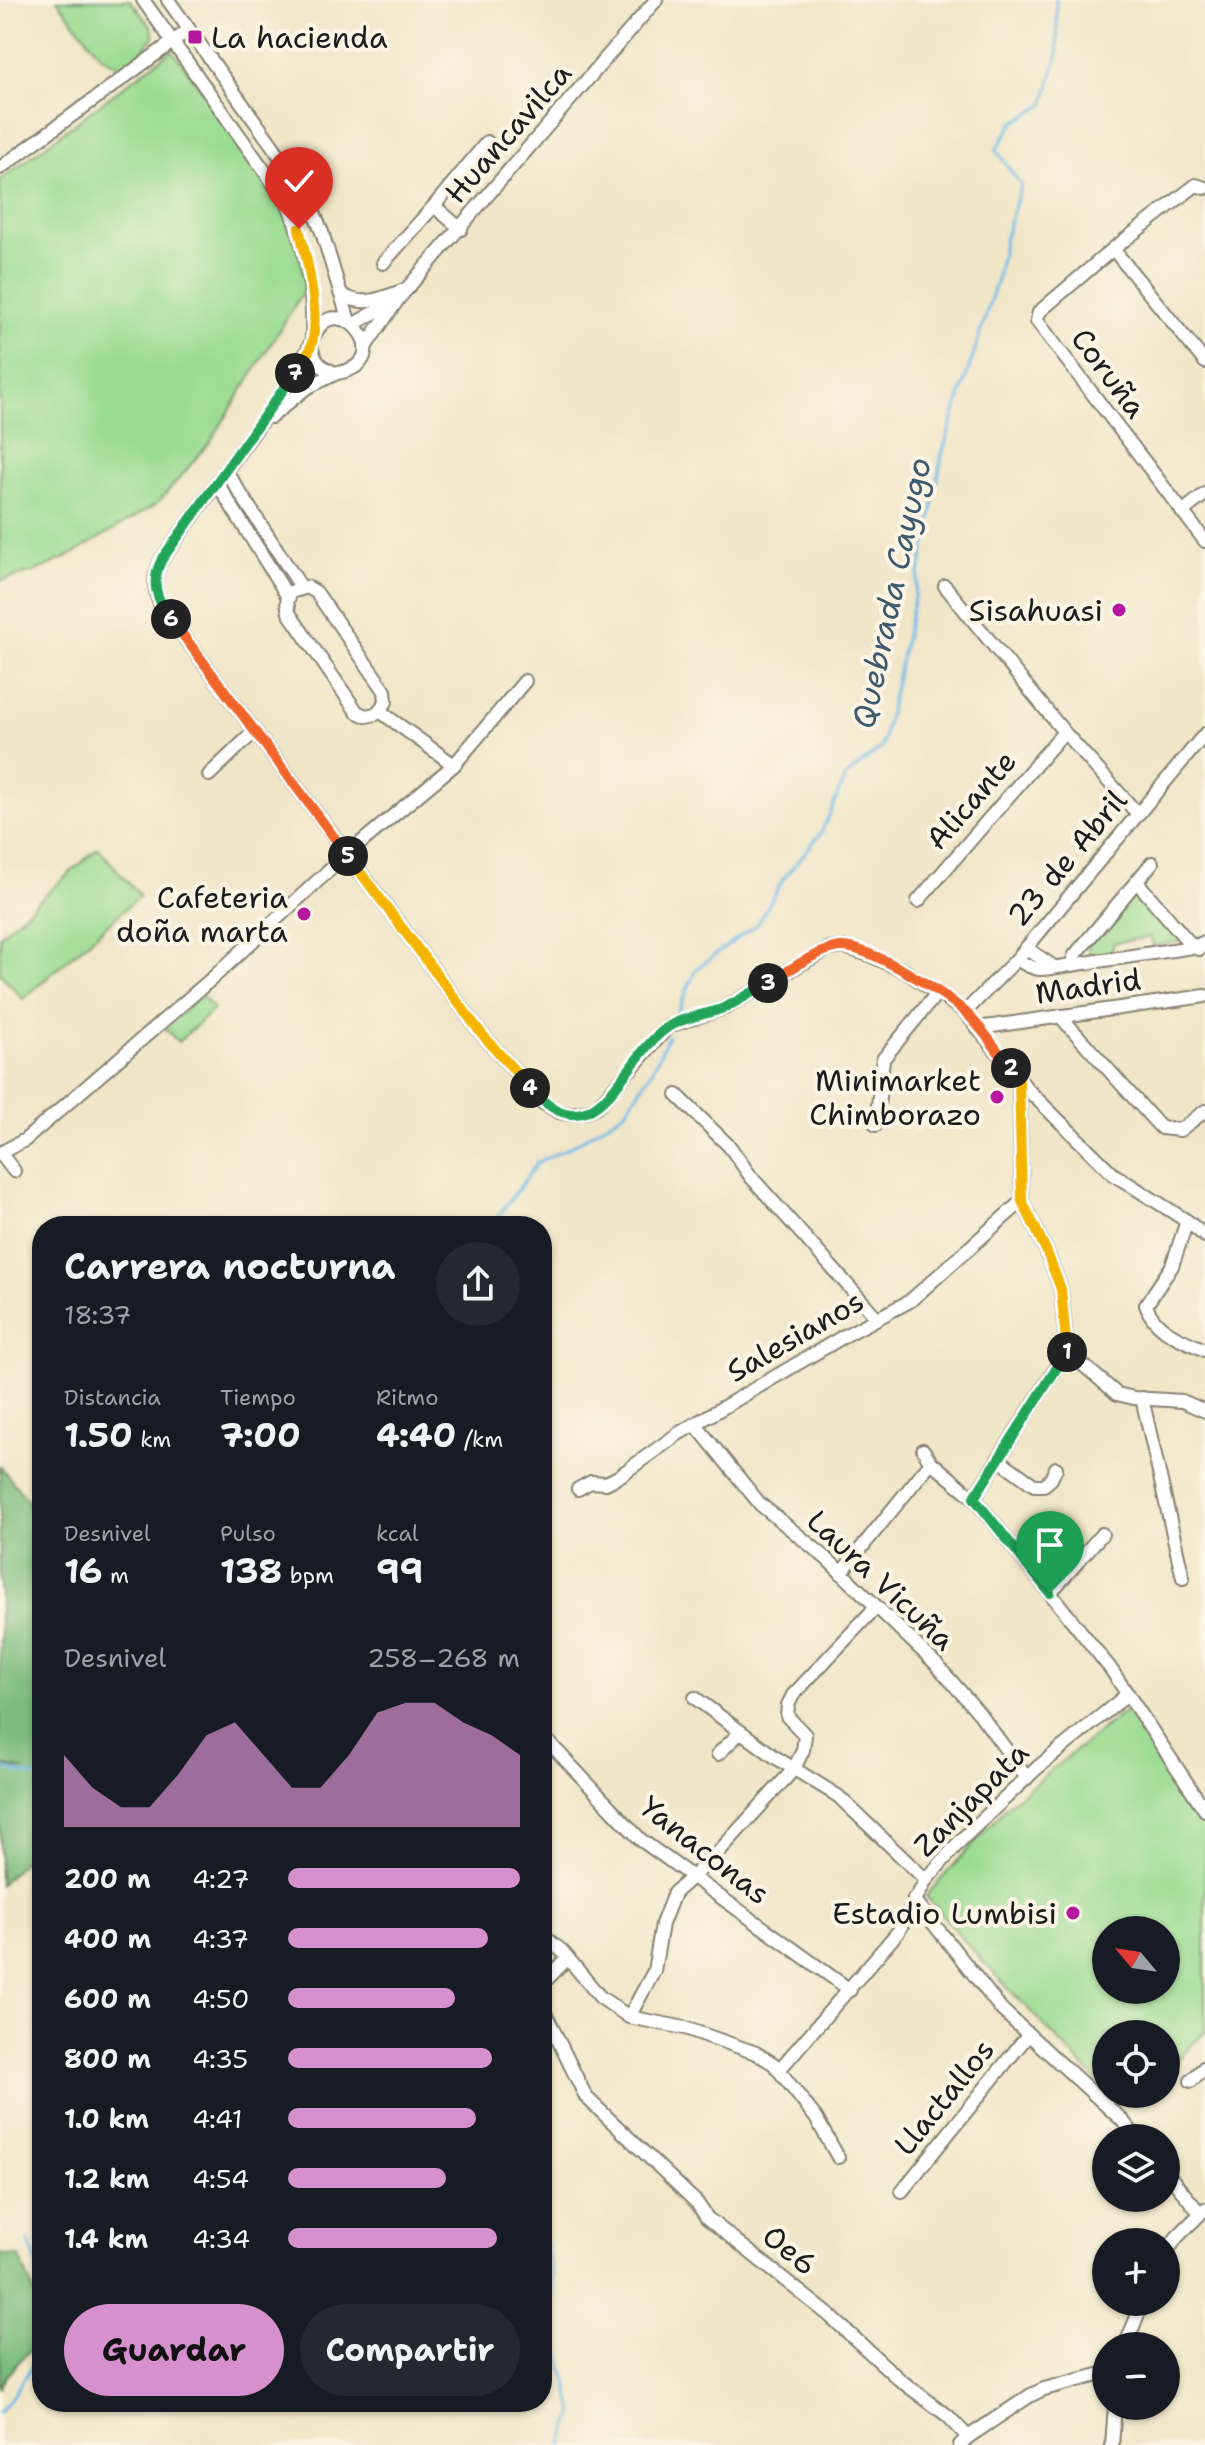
<!DOCTYPE html>
<html lang="es">
<meta charset="utf-8">
<style>
:root{--surface:#171b24;--page:#242831;--text:#f1f3f6;--muted:#9ea1a6;--accent:#d690ce}
body{margin:0;font-family:"Shantell Sans",sans-serif;background:var(--page);color:var(--text);height:100vh;display:flex;flex-direction:column;font-size:30px;white-space:nowrap}
*{box-sizing:border-box;margin:0}
p{font-size:26px;color:var(--muted)}
.icon{flex:none;width:44px;height:44px;fill:none;stroke:currentColor;stroke-width:2;stroke-linecap:round;stroke-linejoin:round}
.map{position:relative;flex:1;overflow:hidden}
.details{position:absolute;left:32px;top:1216px;width:520px;height:1196px;display:flex;flex-direction:column;background:var(--surface);border-radius:32px;box-shadow:0 2px 6px #0004}
.details>*{flex:none}
.needle{width:52px;rotate:299deg}
.fabs{position:absolute;left:1092px;top:1916px;display:grid;gap:16px}
.fabs a{display:grid;place-items:center;width:88px;height:88px;border-radius:50%;background:var(--surface);box-shadow:0 2px 6px #0004;font-size:40px}
.pin{position:absolute;display:grid;place-items:center;width:68px;height:68px;color:#fff;margin:-82px -34px;border-radius:50% 50% 50% 0;rotate:-45deg;box-shadow:0 0 8px #0007}
.pin .icon{rotate:45deg}
.km{position:absolute;width:40px;height:40px;margin:-20px;border-radius:50%;background:#222;color:#fff;font-size:22px;line-height:40px;text-align:center}
.round{display:grid;place-items:center;flex:none;width:84px;height:84px;border-radius:42px;background:var(--page)}
.overview{display:flex;align-items:center;justify-content:space-between;height:136px;padding:0 32px}
h1{font-size:36px;font-weight:700;line-height:60px}
.stats{display:grid;grid-template-columns:repeat(3,1fr);gap:12px;height:136px;padding:8px 32px}
.stats div{display:grid;align-content:center}
.stats b{font-size:34px;font-weight:700}
.stats small{font-size:22px;font-weight:400}
.stats p{font-size:22px}
.chart{height:224px;padding:16px 32px}
.chart p{display:flex;justify-content:space-between}
.chart svg{width:100%;height:144px;margin-top:8px;fill:var(--accent);opacity:.7}
.primary-button{display:flex;gap:16px;margin-top:auto;padding:16px 32px}
.primary-button a{flex:1;height:92px;border-radius:48px;background:var(--accent);color:#111;font-size:32px;font-weight:700;line-height:92px;text-align:center}
.primary-button a+a{background:var(--page);color:var(--text)}
ul{padding:0 32px;list-style:none;font-size:26px}
li{display:grid;grid-template-columns:128px 96px 1fr;align-items:center;height:60px}
li i{height:20px;border-radius:10px;background:var(--accent)}
.map>svg:first-child{display:block}
</style>
<div class="map">
<svg width="1205" height="2445" viewBox="0 0 1205 2445">
<rect width="100%" height="100%" fill="#fcf5e5"/>
<filter id="ink" filterUnits="userSpaceOnUse"><feTurbulence type="fractalNoise" baseFrequency=".0125" numOctaves="2"/><feDisplacementMap in="SourceGraphic" scale="16" xChannelSelector="R" yChannelSelector="G"/><feConvolveMatrix kernelMatrix="1 2 1 2 8 2 1 2 1" color-interpolation-filters="sRGB"/></filter>
<filter id="wash" filterUnits="userSpaceOnUse"><feTurbulence type="fractalNoise" baseFrequency=".006" numOctaves="4" result="noise"/><feDisplacementMap in="SourceGraphic" scale="32" xChannelSelector="R" yChannelSelector="G"/><feGaussianBlur stdDeviation="1.8" result="paint"/><feColorMatrix in="noise" values="0 0 0 0 0 0 0 0 0 0 0 0 0 0 0 0 0 1.4 0 .05"/><feComposite in="paint" operator="in"/></filter>
<g filter="url(#wash)">
<rect width="100%" height="100%" fill="#f0e6c8"/>
<!-- green -->
<g fill="#9bdb92" stroke="#5c7c57" stroke-width="2" fill-rule="evenodd">
<polygon points="57,0 130,0 152,28 154,37 141,53 120,67 101,56"/>
<polygon points="172,50 288,204 306,287 211,441 158,503 73,554 34,572 0,581 0,180"/>
<polygon points="98,848 140,896 23,999 0,973 0,935"/>
<polygon points="1137,889 1183,941 1153,946 1151,937 1114,943 1110,952 1089,955 1088,947"/>
<polygon points="201,995 214,1009 178,1042 165,1028"/>
<path d="M1129,1708L1205,1820V2032L1166,2071V2034H1106V2090L985,1964L926,1896L1010,1803ZM1106,1930H1166V1990H1106Z"/>
</g>
<!-- forest -->
<g fill="#7cbb7c" stroke="#4c6c4c" stroke-width="2">
<polygon points="0,1466 42,1518 42,1843 0,1885 0,1767 25,1770 0,1764"/>
<polygon points="0,2254 19,2257 38,2302 39,2340 6,2376 0,2389"/>
</g>
<g fill="none" stroke-linecap="round" stroke-linejoin="round">
<!-- stream -->
<g stroke="#6fb9e8" stroke-width="3">
<polyline points="674,1021 696,969 758,923 784,878 821,833 846,776 882,747 931,518 942,454 996,283 1005,237 1021,185 996,150 1013,123 1044,105 1058,54 1056,0"/>
<polyline points="491,1226 538,1162 572,1146 625,1112 653,1069 668,1036"/>
<polyline points="0,1768 42,1778"/>
<polyline points="542,2230 552,2274 553,2324 574,2412 563,2445"/>
<polyline points="28,2240 42,2278"/>
<path d="M0,2412C16,2393 27,2372 42,2352"/>
</g>
</g>
</g>
<g filter="url(#ink)">
<g fill="none" stroke-linecap="round" stroke-linejoin="round">
<!-- minor casing -->
<g stroke="#868172" stroke-width="16">
<g id="minor">
<path d="M143,0L288,204C307,248 314,291 312,338"/>
<polyline points="168,0 305,191 322,232 349,321"/>
<polyline points="0,168 189,30"/>
<polyline points="1205,188 1196,185 1113,249 1039,312 1037,321 1205,541"/>
<polyline points="461,229 434,206 487,142"/>
<polyline points="1113,249 1205,362"/>
<polyline points="383,263 434,206"/>
<path d="M340,293C361,309 382,298 404,290"/>
<polyline points="354,324 393,302"/>
<path d="M311,345C314,361 321,369 337,373C403,362 336,284 314,336C297,375 270,410 245,444C217,483 189,521 162,559C153,576 153,589 161,606L481,1033L543,1103L559,1112L571,1114L586,1112L597,1107L669,1026L725,1008L813,957L829,949L844,947L869,955L905,971L965,1012L1028,1090L1113,1174L1187,1221L1205,1236"/>
<polyline points="365,347 399,298 656,0"/>
<polyline points="271,417 306,388 337,373"/>
<polyline points="226,471 301,587"/>
<polyline points="217,483 288,597"/>
<polyline points="1182,512 1205,494"/>
<polyline points="945,586 1064,732 1137,813"/>
<polygon points="307,587 316,592 385,691 386,702 376,714 366,716 357,712 289,613 287,602 291,592"/>
<polyline points="381,712 454,765"/>
<polyline points="209,775 255,731"/>
<polyline points="1137,882 1193,947 1199,949"/>
<polyline points="918,901 1064,732"/>
<polyline points="1026,948 1054,967"/>
<path d="M1017,959C1039,975 1047,968 1071,965L1075,955L1152,863"/>
<polyline points="1071,965 1193,947 1205,942"/>
<polyline points="965,1012 1017,959 1205,734"/>
<polyline points="1060,1016 1161,1128 1180,1130 1205,1111"/>
<polyline points="978,1028 1205,996"/>
<polyline points="1019,1080 1022,1201 1046,1250 1061,1289 1067,1351 1117,1394 1134,1398 1182,1401 1205,1411"/>
<polyline points="677,1095 730,1147 751,1177 877,1318"/>
<polyline points="876,1125 883,1059 938,992"/>
<polyline points="0,1153 25,1140 216,975 339,861 454,765 525,681"/>
<polyline points="1,1154 14,1171"/>
<path d="M1187,1221L1172,1266L1146,1305C1154,1331 1183,1340 1205,1350"/>
<polyline points="1142,1398 1183,1578"/>
<polyline points="695,1424 760,1504 826,1558 936,1664 979,1713 1027,1778"/>
<polyline points="923,1450 931,1462 974,1498 1110,1668 1205,1810"/>
<polyline points="998,1459 1034,1485 1044,1485 1051,1479 1056,1468"/>
<polyline points="578,1489 591,1482 606,1483 618,1477 678,1434 846,1335 910,1301 1022,1201"/>
<polyline points="974,1498 1067,1351"/>
<polyline points="841,1573 931,1462"/>
<polyline points="1050,1593 1102,1534"/>
<polyline points="695,1698 775,1757 838,1796 926,1880"/>
<polyline points="542,1735 641,1840 850,1990"/>
<polyline points="718,1754 741,1732"/>
<polyline points="914,1899 1002,2010 1121,2119 1137,2138"/>
<polyline points="542,1935 562,1951 600,1997 629,2017 685,2028 756,2053 774,2064 816,2118 838,2157"/>
<polyline points="542,1984 568,1958"/>
<polyline points="542,2007 586,2097 697,2203 707,2218 829,2315 900,2380 948,2416 968,2437"/>
<polyline points="629,2017 654,1971 662,1924 674,1893 714,1857 794,1769 803,1750 805,1735 787,1716 788,1705 793,1695 876,1607"/>
<polyline points="779,2070 898,1932 926,1880 961,1840 1037,1768 1128,1694"/>
<polyline points="1191,2081 1205,2067"/>
<polyline points="1166,2172 1200,2213"/>
<polyline points="902,2191 1028,2035"/>
<polyline points="1166,2253 1177,2237 1205,2209"/>
<polyline points="1125,2346 1143,2302"/>
<polyline points="960,2445 968,2437 1031,2395 1044,2389 1106,2373"/>
<polyline points="1112,2445 1115,2406"/>
</g>
</g>
<!-- minor -->
<use href="#minor" stroke="#fff" stroke-width="12"/>
</g>
</g>
<g fill="none" stroke-linecap="round" stroke-linejoin="round" filter="url(#ink)">
<!-- split-1 casing -->
<g stroke="#fff" stroke-width="16">
<polyline id="split-1" points="1050,1593 974,1498 1067,1352"/>
</g>
<!-- split-2 casing -->
<g stroke="#fff" stroke-width="16">
<polyline id="split-2" points="1011,1068 1019,1079 1022,1201 1046,1250 1061,1289 1067,1352"/>
</g>
<!-- split-3 casing -->
<g stroke="#fff" stroke-width="16">
<path id="split-3" d="M768,983C790,971 815,950 840,947C869,945 942,992 964,1011C982,1027 996,1050 1011,1068"/>
</g>
<!-- split-4 casing -->
<g stroke="#fff" stroke-width="16">
<path id="split-4" d="M530,1088C597,1163 622,1057 668,1027C684,1016 708,1015 726,1007C740,1000 754,991 768,983"/>
</g>
<!-- split-5 casing -->
<g stroke="#fff" stroke-width="16">
<polyline id="split-5" points="348,856 481,1033 530,1088"/>
</g>
<!-- split-6 casing -->
<g stroke="#fff" stroke-width="16">
<polyline id="split-6" points="171,619 348,856"/>
</g>
<!-- split-7 casing -->
<g stroke="#fff" stroke-width="16">
<path id="split-7" d="M171,619C156,599 150,582 162,559L295,373"/>
</g>
<!-- split-8 casing -->
<g stroke="#fff" stroke-width="16">
<path id="split-8" d="M295,373C300,365 308,356 311,346C321,317 307,258 299,229"/>
</g>
<!-- split-1 -->
<use href="#split-1" stroke="#22a559" stroke-width="10"/>
<!-- split-2 -->
<use href="#split-2" stroke="#f5b400" stroke-width="10"/>
<!-- split-3 -->
<use href="#split-3" stroke="#f0652b" stroke-width="10"/>
<!-- split-4 -->
<use href="#split-4" stroke="#22a559" stroke-width="10"/>
<!-- split-5 -->
<use href="#split-5" stroke="#f5b400" stroke-width="10"/>
<!-- split-6 -->
<use href="#split-6" stroke="#f0652b" stroke-width="10"/>
<!-- split-7 -->
<use href="#split-7" stroke="#22a559" stroke-width="10"/>
<!-- split-8 -->
<use href="#split-8" stroke="#f5b400" stroke-width="10"/>
</g>
<!-- markers -->
<g fill="#b5179e" stroke="#fcf5e5" stroke-width="3">
<rect x="187" y="29" width="16" height="16" rx="4"/>
<circle cx="1119" cy="610" r="8"/>
<circle cx="304" cy="914" r="8"/>
<circle cx="997" cy="1097" r="8"/>
<circle cx="1073" cy="1913" r="8"/>
</g>
<g text-anchor="middle" dominant-baseline="central" stroke-width="8" stroke-linejoin="round" paint-order="stroke">
<!-- poi labels -->
<g font-size="30" fill="#1c1c1c" stroke="#fcf5e5" text-anchor="end">
<text x="211" y="37" text-anchor="start">La hacienda</text>
<text x="1103" y="610">Sisahuasi</text>
<text x="288" y="897">Cafeteria<tspan x="288" dy="34">doña marta</tspan></text>
<text x="981" y="1080">Minimarket<tspan x="981" dy="34">Chimborazo</tspan></text>
<text x="1057" y="1913">Estadio Lumbisi</text>
</g>
<!-- street labels -->
<g font-size="30" fill="#1c1c1c" stroke="#fcf5e5">
<text transform="translate(508 133) rotate(-49)">Huancavilca</text>
<text transform="translate(1109 373) rotate(53)">Coruña</text>
<text transform="translate(971 800) rotate(-49)">Alicante</text>
<text transform="translate(1067 858) rotate(-50)">23 de Abril</text>
<text transform="translate(1088 986) rotate(-8)">Madrid</text>
<text transform="translate(795 1336) rotate(-30)">Salesianos</text>
<text transform="translate(881 1580) rotate(43)">Laura Vicuña</text>
<text transform="translate(971 1799) rotate(-45)">Zanjapata</text>
<text transform="translate(705 1850) rotate(38)">Yanaconas</text>
<text transform="translate(944 2097) rotate(-51)">Llactallos</text>
<text transform="translate(790 2250) rotate(39)">Oe6</text>
</g>
<!-- water labels -->
<g font-size="32" font-style="italic" fill="#3d5b6e" stroke="#fcf5e5">
<text transform="translate(891 593) rotate(-78)">Quebrada Cayugo</text>
</g>
</g>
</svg>
<div class="fabs">
<a><svg class="needle" viewBox="-14 -14 28 28"><path d="M0-13l5 13h-10z" fill="#e53935"/><path d="M0 13l5-13h-10z" fill="#9ea1a6"/></svg></a>
<a><svg class="icon" aria-label="locate" viewBox="0 0 24 24"><circle cx="12" cy="12" r="6"/><path d="M12 2v4M12 18v4M2 12h4M18 12h4"/></svg></a>
<a><svg class="icon" aria-label="layers" viewBox="0 0 24 24"><path d="M12 4l9 5-9 5-9-5zM3 14l9 5 9-5"/></svg></a>
<a>+</a>
<a>−</a>
</div>
<div class="pin" style="left:1050px;top:1593px;background:#1e9e55"><svg class="icon" aria-label="arrive" viewBox="0 0 24 24"><path d="M6 21V4h12l-3 4 3 4H6"/></svg></div>
<div class="pin" style="left:299px;top:229px;background:#d93025"><svg class="icon" aria-label="check" viewBox="0 0 24 24"><path d="M5 12l5 5 9-10"/></svg></div>
<b class="km" style="left:1067px;top:1352px">1</b>
<b class="km" style="left:1011px;top:1068px">2</b>
<b class="km" style="left:768px;top:983px">3</b>
<b class="km" style="left:530px;top:1088px">4</b>
<b class="km" style="left:348px;top:856px">5</b>
<b class="km" style="left:171px;top:619px">6</b>
<b class="km" style="left:295px;top:373px">7</b>
<section class="details">
<div class="overview"><div><h1>Carrera nocturna</h1><p>18:37</p></div><a class="round"><svg class="icon" aria-label="share" viewBox="0 0 24 24"><path d="M12 15V3M7 8l5-5 5 5M5 13v7h14v-7"/></svg></a></div>
<div class="stats">
<div><p>Distancia</p><b>1.50<small> km</small></b></div>
<div><p>Tiempo</p><b>7:00</b></div>
<div><p>Ritmo</p><b>4:40<small> /km</small></b></div>
</div>
<div class="stats">
<div><p>Desnivel</p><b>16<small> m</small></b></div>
<div><p>Pulso</p><b>138<small> bpm</small></b></div>
<div><p>kcal</p><b>99</b></div>
</div>
<div class="chart"><p><span>Desnivel</span>258–268 m</p>
<svg viewBox="0 0 160 44" preserveAspectRatio="none"><path d="M0 44V22L10 32L20 38L30 38L40 28L50 16L60 12L70 22L80 32L90 32L100 22L110 9L120 6L130 6L140 12L150 16L160 22V44z"/></svg>
</div>
<ul>
<li><b>200 m</b>4:27<i style="width:100%"></i></li>
<li><b>400 m</b>4:37<i style="width:86%"></i></li>
<li><b>600 m</b>4:50<i style="width:72%"></i></li>
<li><b>800 m</b>4:35<i style="width:88%"></i></li>
<li><b>1.0 km</b>4:41<i style="width:81%"></i></li>
<li><b>1.2 km</b>4:54<i style="width:68%"></i></li>
<li><b>1.4 km</b>4:34<i style="width:90%"></i></li>
</ul>
<div class="primary-button"><a>Guardar</a><a>Compartir</a></div>
</section>
</div>
